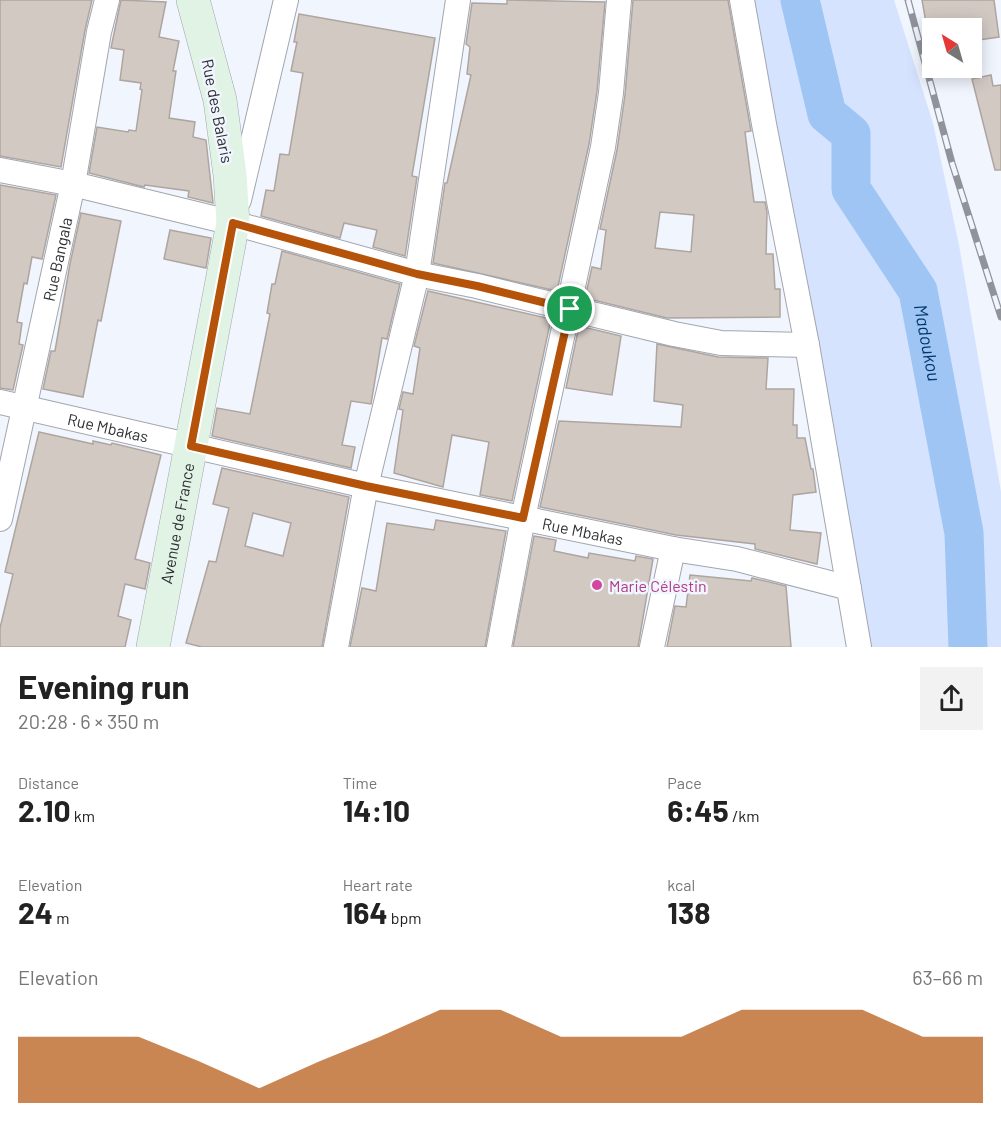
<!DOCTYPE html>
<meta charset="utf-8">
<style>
:root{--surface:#fff;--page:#f2f2f2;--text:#222;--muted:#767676;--accent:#b45309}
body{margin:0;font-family:Barlow,sans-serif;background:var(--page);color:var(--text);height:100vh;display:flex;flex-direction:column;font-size:22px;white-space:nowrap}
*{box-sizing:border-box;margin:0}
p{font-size:20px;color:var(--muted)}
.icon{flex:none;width:33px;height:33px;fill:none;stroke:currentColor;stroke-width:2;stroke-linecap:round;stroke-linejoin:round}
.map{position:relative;height:647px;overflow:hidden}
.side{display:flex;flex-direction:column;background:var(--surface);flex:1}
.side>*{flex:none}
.needle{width:39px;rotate:323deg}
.tools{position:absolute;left:922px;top:18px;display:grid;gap:12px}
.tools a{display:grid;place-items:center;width:60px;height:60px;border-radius:0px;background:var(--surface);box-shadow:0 3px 15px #0003;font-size:30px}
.pin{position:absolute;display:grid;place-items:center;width:51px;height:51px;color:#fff;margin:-26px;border:3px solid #fff;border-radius:50%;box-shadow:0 2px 6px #0007}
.round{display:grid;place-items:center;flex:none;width:63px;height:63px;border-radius:0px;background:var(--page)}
.headline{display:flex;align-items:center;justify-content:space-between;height:102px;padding:0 18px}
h1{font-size:33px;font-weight:700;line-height:45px}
.metrics{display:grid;grid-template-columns:repeat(3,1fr);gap:9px;height:102px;padding:6px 18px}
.metrics div{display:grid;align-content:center}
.metrics b{font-size:30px;font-weight:700}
.metrics small{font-size:16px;font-weight:400}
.metrics p{font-size:16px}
.chart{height:168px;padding:12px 18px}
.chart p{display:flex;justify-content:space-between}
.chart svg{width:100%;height:108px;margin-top:6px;fill:var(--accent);opacity:.7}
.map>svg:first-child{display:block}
</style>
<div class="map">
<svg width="1001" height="647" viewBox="0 0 1001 647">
<rect width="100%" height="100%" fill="#f0f5fe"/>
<!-- green -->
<polygon fill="#d5e3fe" points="742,0 894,0 933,123 959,245 1001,492 1001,647 859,647"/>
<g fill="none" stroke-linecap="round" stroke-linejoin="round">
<!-- river -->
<path stroke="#9ec5f4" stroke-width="39" id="s1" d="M800,0L827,114L851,134V189L918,291L964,533L968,647"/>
</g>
<!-- building -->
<g fill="#d2c9c3" stroke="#aea5a0" stroke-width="1.5" fill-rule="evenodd">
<polygon points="0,0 92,0 85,30 61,167 0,156"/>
<polygon points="121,0 166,2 159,37 179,41 173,71 176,71 169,118 195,122 193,137 206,140 213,203 188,197 189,191 145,185 144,187 89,173 97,127 128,132 129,130 136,131 142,90 140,89 141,83 120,80 124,50 111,48"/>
<polygon points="507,0 605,2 597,91 589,144 557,291 433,263 445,183 447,183 471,75 467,74 470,47 466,44 472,3 507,4"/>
<path d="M633,0H728L751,131L745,132L754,202H765L767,212L766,254H773L775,289H780V317L667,318L585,298L592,267L601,269L606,230L600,229L617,150L625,95ZM660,212L694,215L691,252L655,248Z"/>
<polygon points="922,0 994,0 999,37 972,41 972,28 927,28"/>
<polygon points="299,14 435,38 412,176 417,177 405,256 373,247 377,230 344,223 340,238 261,216 266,190 274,191 280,154 289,155 303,73 291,71 297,42 294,42"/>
<polygon points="991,75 993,86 1001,85 1001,170 995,170 972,79"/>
<polygon points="0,185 56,195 42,259 32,257 27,284 24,283 17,322 22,323 19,344 23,345 13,390 0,388"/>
<polygon points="81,213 121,221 101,321 98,320 83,397 43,389 51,351 55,351 70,264"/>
<polygon points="170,230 211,238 206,268 164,259"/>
<polygon points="282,251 400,284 387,339 382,338 371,404 351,401 342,445 355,447 351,468 212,436 217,408 250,414 270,314 267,313 272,284 275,284"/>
<polygon points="428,291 551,319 512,501 480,495 489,442 452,435 443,487 394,473 403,410 399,409 403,392 413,394 420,348 414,346"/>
<polygon points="579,326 621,336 612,395 566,388"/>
<polygon points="657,344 718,357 768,358 766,389 794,389 793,425 797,425 797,438 805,438 811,469 813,469 816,492 793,495 790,530 821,533 817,564 755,549 755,544 676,535 540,507 559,421 681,427 683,405 654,401"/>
<polygon points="39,432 93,444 93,441 111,445 112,443 161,455 135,559 150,563 145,589 125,584 118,616 131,620 125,647 0,647 0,628 13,574 5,572"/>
<path d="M222,468L349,497L322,647H202L186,643L209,561L216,562L229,508L213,504ZM253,513L291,523L283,556L245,546Z"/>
<polygon points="436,520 506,531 485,647 350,647 362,588 376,591 387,523 434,530"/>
<polygon points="534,536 556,540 554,551 588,558 589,553 635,561 636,556 653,559 638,647 513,647"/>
<polygon points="690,575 751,581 752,578 786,586 791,647 667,647 675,606 686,607"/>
</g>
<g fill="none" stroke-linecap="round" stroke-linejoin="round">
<!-- minor casing -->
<g stroke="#a2a6ae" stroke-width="26">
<g id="minor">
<polyline points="742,0 764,124 807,345 859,647"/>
<polyline points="0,170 73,184 233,223 417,274 477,286 674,334 721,343 807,345"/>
<polyline points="239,200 286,0"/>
<path id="s2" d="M0,402L366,486L673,549L737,559L849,588"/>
<path id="s3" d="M0,519L73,184L99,32L107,0"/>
<polyline points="336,647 366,486 417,274 458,0"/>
<polyline points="499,647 523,518 603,147 611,93 619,0"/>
<polyline points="652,647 673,549"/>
</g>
</g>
<!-- secondary casing -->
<g stroke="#a2a6ae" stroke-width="34">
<g id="secondary">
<path id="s4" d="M153,647L233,223L230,175L220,100L193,0"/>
</g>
</g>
<!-- minor -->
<use href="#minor" stroke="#fff" stroke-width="24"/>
<!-- secondary -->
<use href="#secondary" stroke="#e1f3e5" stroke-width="33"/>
<!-- rail casing -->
<g stroke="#90939a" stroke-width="7">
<polyline id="rail" points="908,0 952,163 1001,317"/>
</g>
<!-- rail -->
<use href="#rail" stroke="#f0f5fe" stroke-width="4.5" stroke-dasharray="14" stroke-linecap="butt"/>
</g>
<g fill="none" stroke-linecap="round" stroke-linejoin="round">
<!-- route casing -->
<g stroke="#fff" stroke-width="12">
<polygon id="route" points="233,223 417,274 477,286 570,309 523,518 366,486 191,446"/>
</g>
<!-- route -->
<use href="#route" stroke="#b45309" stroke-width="8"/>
</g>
<!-- markers -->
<circle fill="#d1479c" stroke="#f0f5fe" stroke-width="2" cx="597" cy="585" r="6"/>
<g text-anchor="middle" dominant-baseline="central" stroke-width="5" stroke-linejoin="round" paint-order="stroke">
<!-- street labels -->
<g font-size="16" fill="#2f3034" stroke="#f0f5fe">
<text transform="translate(218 111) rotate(79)">Rue des Balaris</text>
<text stroke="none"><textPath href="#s3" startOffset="266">Rue Bangala</textPath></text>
<text stroke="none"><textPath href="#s2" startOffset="111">Rue Mbakas</textPath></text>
<text stroke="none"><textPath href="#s4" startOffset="126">Avenue de France</textPath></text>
<text stroke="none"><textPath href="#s2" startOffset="597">Rue Mbakas</textPath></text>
</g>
<!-- hotel labels -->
<g font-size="16" fill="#b23c85" stroke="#f0f5fe" text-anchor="start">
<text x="609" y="585">Marie Célestin</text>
</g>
<!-- water labels -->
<g font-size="18" font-style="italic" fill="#03376a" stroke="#f0f5fe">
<text stroke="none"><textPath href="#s1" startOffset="378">Madoukou</textPath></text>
</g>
</g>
</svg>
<div class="tools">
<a><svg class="needle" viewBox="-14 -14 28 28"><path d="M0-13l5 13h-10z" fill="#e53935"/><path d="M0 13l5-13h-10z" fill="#767676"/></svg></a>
</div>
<div class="pin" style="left:570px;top:309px;background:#1e9e55"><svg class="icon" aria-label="arrive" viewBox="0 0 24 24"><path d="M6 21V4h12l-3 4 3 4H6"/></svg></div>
</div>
<section class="side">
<div class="headline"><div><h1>Evening run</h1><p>20:28 · 6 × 350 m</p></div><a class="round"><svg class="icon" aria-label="share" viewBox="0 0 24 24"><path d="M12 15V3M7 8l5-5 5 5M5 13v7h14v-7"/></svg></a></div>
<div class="metrics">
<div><p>Distance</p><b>2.10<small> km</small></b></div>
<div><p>Time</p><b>14:10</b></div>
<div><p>Pace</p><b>6:45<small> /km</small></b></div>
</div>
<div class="metrics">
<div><p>Elevation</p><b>24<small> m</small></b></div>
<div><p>Heart rate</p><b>164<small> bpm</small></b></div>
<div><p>kcal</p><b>138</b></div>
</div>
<div class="chart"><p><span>Elevation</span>63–66 m</p>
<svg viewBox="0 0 160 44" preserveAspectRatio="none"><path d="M0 44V17L10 17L20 17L30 27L40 38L50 27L60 17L70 6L80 6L90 17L100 17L110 17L120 6L130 6L140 6L150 17L160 17V44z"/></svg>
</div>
</section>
